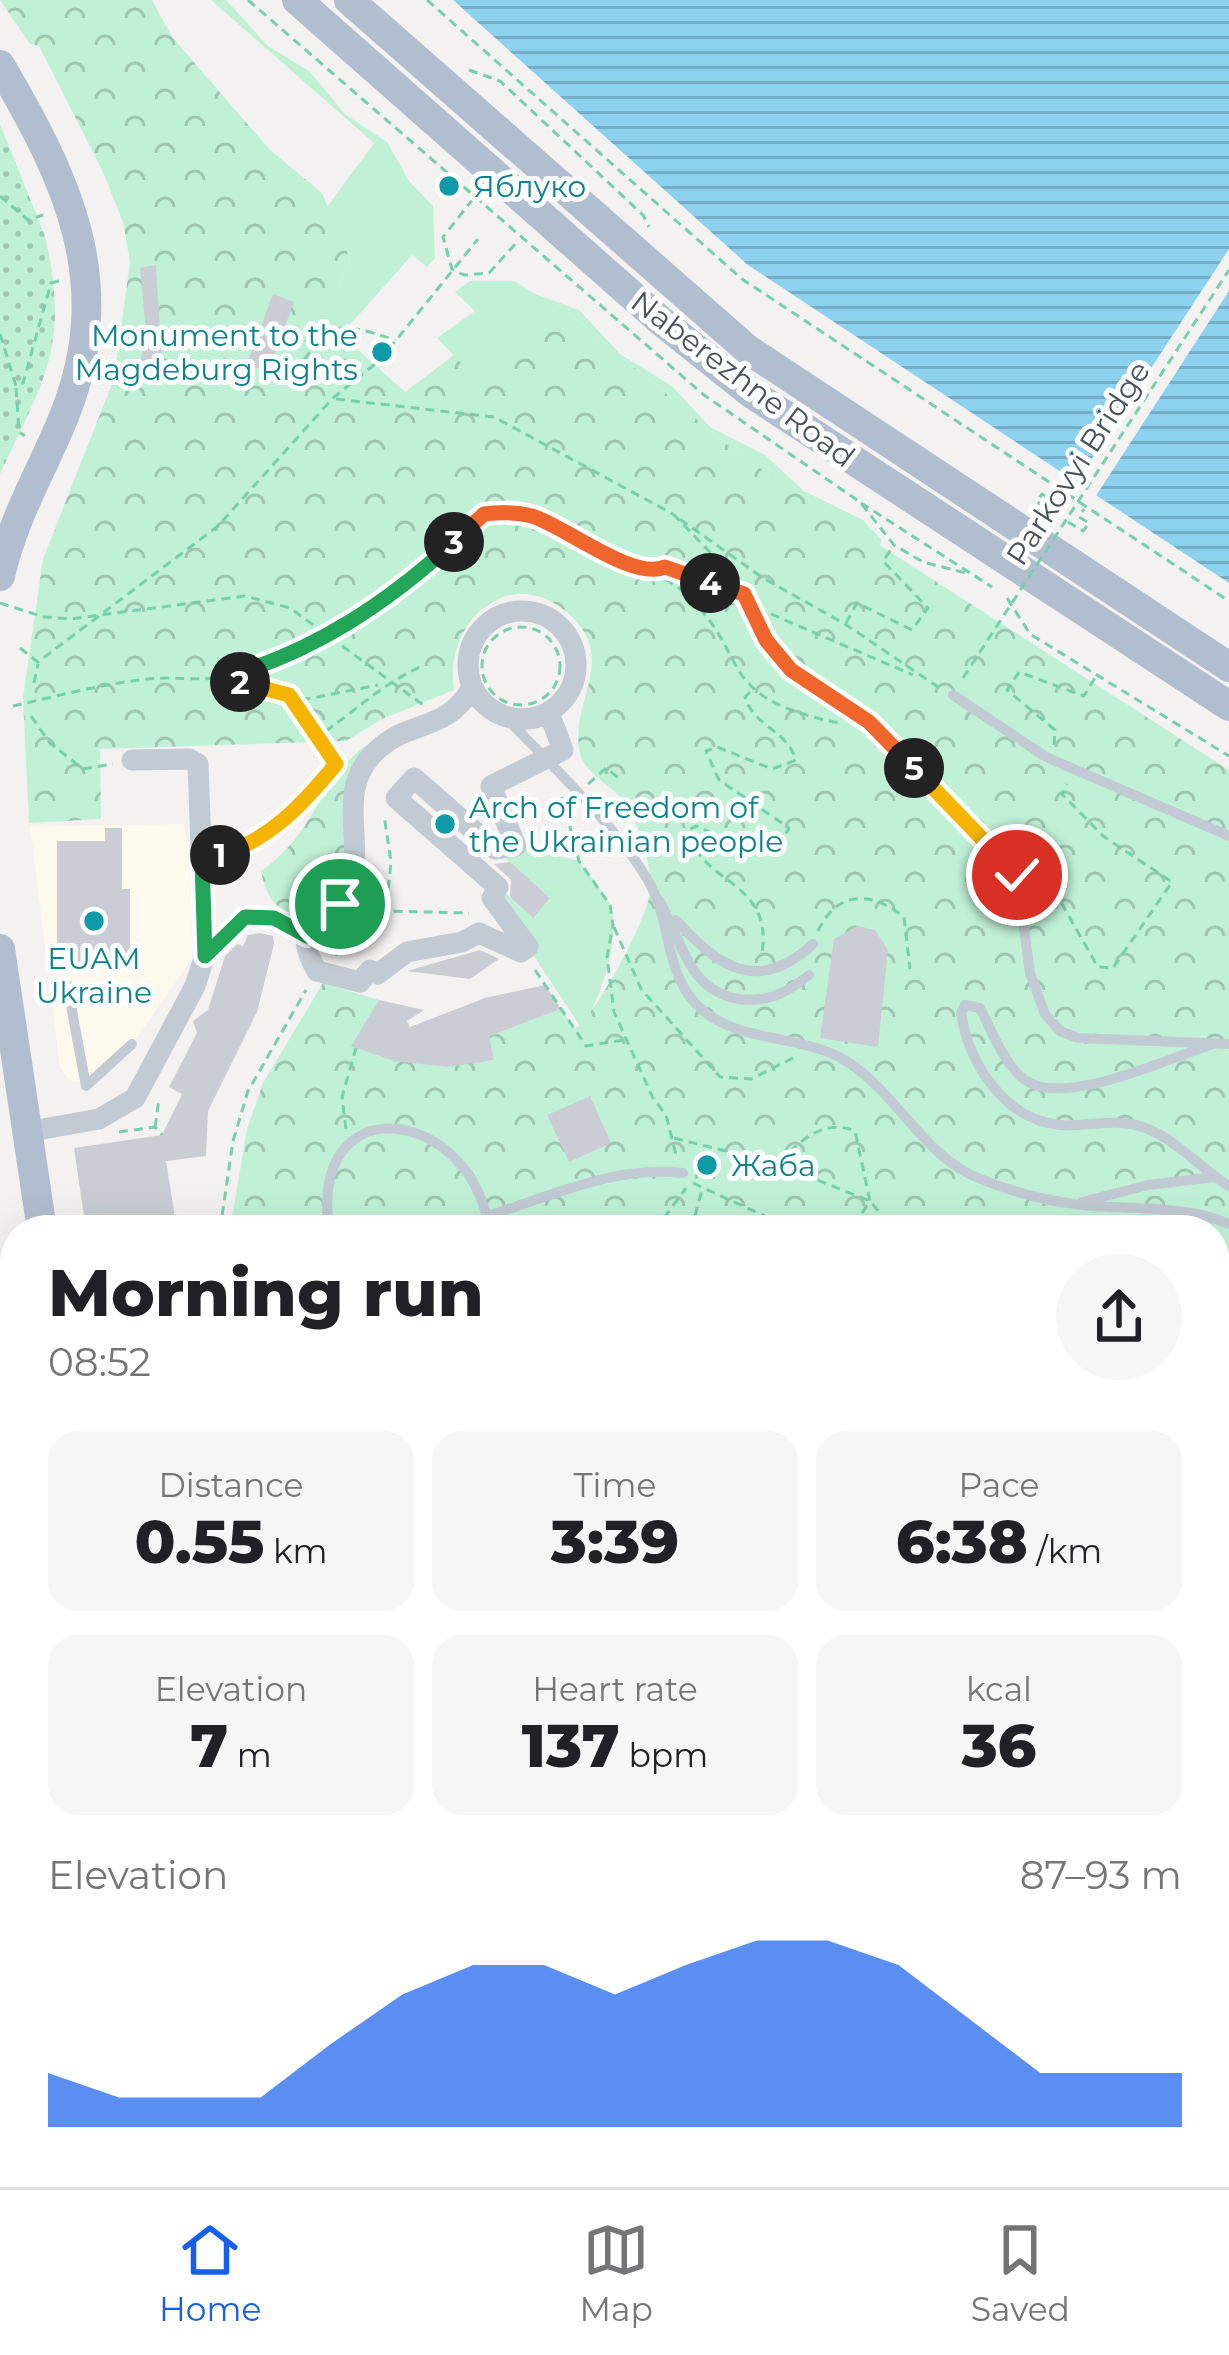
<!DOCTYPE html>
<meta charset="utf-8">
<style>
:root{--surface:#fff;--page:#f6f6f6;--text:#202124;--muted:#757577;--line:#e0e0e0;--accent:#155fea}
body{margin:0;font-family:Montserrat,sans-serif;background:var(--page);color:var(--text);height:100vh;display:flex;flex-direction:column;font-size:45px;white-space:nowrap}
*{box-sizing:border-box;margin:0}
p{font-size:39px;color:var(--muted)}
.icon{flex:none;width:66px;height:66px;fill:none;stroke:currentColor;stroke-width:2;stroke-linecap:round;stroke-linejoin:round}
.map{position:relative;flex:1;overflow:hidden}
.panel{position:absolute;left:0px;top:1215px;width:1230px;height:972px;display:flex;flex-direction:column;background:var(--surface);border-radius:48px 48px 0 0;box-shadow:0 12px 48px #0002}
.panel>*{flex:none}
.pin{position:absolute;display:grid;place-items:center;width:102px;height:102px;color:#fff;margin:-51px;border:6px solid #fff;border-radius:50%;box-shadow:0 3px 12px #0007}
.km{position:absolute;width:60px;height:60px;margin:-30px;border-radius:50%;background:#222;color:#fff;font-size:33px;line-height:60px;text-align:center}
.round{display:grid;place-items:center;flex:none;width:126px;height:126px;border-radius:63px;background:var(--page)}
.overview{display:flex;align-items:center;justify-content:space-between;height:204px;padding:0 48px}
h1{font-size:66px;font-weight:800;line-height:90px}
.figures{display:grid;grid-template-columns:repeat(3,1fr);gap:18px;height:204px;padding:12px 48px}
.figures div{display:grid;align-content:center;border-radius:30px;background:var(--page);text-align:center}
.figures b{font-size:60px;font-weight:800}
.figures small{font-size:33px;font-weight:400}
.figures p{font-size:33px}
.chart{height:336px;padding:24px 48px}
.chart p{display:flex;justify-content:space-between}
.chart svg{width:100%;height:216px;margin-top:12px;fill:var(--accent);opacity:.7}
.menu{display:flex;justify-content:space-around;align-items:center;height:168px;border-top:3px solid var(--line);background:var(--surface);font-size:33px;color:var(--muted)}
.menu a{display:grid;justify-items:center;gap:6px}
.menu .selected{color:var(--accent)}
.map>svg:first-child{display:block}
</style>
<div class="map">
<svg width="1229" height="2187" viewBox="0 0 1229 2187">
<defs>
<pattern id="forest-crowns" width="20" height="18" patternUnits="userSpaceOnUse" patternTransform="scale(3)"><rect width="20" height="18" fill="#c0f1d7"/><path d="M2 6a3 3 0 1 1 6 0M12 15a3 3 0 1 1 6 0" fill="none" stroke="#9ec6b2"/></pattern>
<pattern id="park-dots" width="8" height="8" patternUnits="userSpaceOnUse" patternTransform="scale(3)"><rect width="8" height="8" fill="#c0f1d7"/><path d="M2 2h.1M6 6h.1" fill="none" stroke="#9ec6b2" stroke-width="1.8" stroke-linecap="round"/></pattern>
<pattern id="water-rules" width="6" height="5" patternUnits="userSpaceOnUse" patternTransform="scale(3)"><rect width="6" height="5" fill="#8cd2ef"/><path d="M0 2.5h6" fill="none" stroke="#74adc5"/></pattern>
</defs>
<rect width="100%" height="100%" fill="#f4f1f1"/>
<!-- commercial -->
<g fill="#fdf9ec">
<polygon points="184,824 191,863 192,959 126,1053 81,1082 71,1081 60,1068 30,826"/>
<polygon points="0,1686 15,1688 15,2172 392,2172 400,2187 0,2187"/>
</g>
<!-- grass -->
<g fill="#c0f1d7">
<polygon points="211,0 226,0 268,46 309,71 346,115 387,142 409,181 433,206 435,258 427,267 412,255 338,338 318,315 339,288 350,259 327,207 374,143"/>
<polygon points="470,281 514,281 535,294 579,310 620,354 672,386 710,427 765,455 804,491 863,520 882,540 879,546 741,456 559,305 485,388 437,338 475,311 455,292"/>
<path d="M516,846L579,861C589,875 605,892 611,908C620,937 601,1005 580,1026L528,947L498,887L533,917L550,898L495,849Z"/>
<polygon points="1229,1610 1229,2003 1215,1998 1215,1619"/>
</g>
<!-- forest -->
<g fill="url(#forest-crowns)">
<path d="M0,0H152L172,37L270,150L322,193L350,259L339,288L319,315L405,392L454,355L485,387L559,305L741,456L1229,770V1552L1215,1559V1230H230L247,1129L263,1083L323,983L379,1000L352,1046C401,1064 442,1068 493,1060L489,1036L561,1009L575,1029C597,1013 651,914 651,886C651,867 638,823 628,807C617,787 585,776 580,753C568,704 618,661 572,617C513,560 443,619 454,690L382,719L346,741L100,749L101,819L29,823L23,698L43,559L114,379L130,262L123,222L103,172L39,46L30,44Z"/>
<path d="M367,745L349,890L306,919C277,912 267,900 261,871C315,835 320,777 367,745Z"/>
</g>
<!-- park -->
<g fill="url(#park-dots)">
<path d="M0,124L45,236C69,344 48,372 0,474Z"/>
<polygon points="525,2172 1050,2172 1087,2187 544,2187"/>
</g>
<!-- water -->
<polygon fill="url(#water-rules)" points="453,0 1229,0 1229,583 748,265"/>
<!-- pier -->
<polygon fill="#f4f1f1" points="1229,249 1229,291 1092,502 1072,489"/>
<!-- building -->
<g fill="#cbcdd4">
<polygon points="156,265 162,362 208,362 209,378 139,370 146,331 140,268"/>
<polygon points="273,294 294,302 268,372 247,364"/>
<polygon points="105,828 122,828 122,889 130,889 130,954 93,954 86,966 72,968 57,949 57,841 105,841"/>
<polygon points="510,862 550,898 533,918 510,897 511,880 494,864"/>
<polygon points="858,926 875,930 888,950 878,1047 820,1038 834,939"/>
<polygon points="260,933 273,936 274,944 257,1012 208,1111 206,1156 166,1161 177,1230 86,1230 74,1148 162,1135 182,1094 169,1087 197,1033 193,1021 208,1010 225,956 237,944 243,946 248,935"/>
<polygon points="480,950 499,959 470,979 407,971"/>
<polygon points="545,985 561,1009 489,1036 494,1060 447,1067 394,1061 351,1046 379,1000 424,1010 407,1021 410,1027 485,998"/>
<polygon points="590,1096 611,1143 569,1162 547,1115"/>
<polygon points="0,1866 15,1879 15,1931 0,1918"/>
<polygon points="323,2172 376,2172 383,2187 331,2187"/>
<polygon points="1181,2172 1184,2187 1090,2187 1054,2173"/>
</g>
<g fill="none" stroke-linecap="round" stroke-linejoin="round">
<!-- path -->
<g stroke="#77d0ac" stroke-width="3" stroke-dasharray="9 6" stroke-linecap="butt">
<polyline points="248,0 704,395 860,502 894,545 923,562 970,574"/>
<polyline points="427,0 742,279 1229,601"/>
<polyline points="469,70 500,81 643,215 649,227"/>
<polyline points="0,196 28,220 43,215"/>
<polyline points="473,199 443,237 452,269 464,275 489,273 518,241"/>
<polyline points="0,334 16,386 23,383 51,283 59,281"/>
<path d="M272,368L290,379C329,328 325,316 395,340"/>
<polyline points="16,388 19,432 25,436"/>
<polyline points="336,399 494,417 673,514"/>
<polyline points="861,503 992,587"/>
<polyline points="1058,515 1037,502 1042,494 1054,501 1059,492"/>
<polyline points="1068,522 1083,531 1089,523 1079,517 1084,509"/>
<polyline points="658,570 665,567 744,594"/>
<polyline points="1007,598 1030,634 1229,756"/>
<polyline points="757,608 913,675"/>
<polyline points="846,623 857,603 912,630 928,608 883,561 893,547"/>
<circle cx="521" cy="666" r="39"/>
<polyline points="20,648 38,662 218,526 332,399 380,360 478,239"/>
<polyline points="229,679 307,699 378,685"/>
<polyline points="34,683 38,664"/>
<path d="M750,692L745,697C754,727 787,730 796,760L772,769L717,747L706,751L719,780L789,828C768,866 726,840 697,826L690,829C695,884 774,878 762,953"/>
<polyline points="291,699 315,736"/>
<polyline points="833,699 791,670 766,640 755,608 733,576 674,515 763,578 845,624 941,689"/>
<path d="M13,706C57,696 103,684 147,679C174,676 203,682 229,676C291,663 358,624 408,586C449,555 475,496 534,517C559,525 582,545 606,556C633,569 656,569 680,589C756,655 708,696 839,723"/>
<polyline points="31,716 50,743 83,769 113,764"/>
<polyline points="1054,745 1055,730 1007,690 1019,672 1084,696 1096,676"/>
<path d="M327,753L316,738C353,713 380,685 422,666"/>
<polyline points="588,784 606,768 621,780"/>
<polyline points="562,797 579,861 610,905 613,925 607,957 614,1012 653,1098 666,1115 676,1155"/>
<polyline points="1030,873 1051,885 1098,967 1113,968 1172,882 1103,836 1062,794 1067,784"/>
<polyline points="350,922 386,911 391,862 384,815"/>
<polyline points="614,927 641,989 720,1077 751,1079 795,1057"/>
<path d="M818,931C837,890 872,891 904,917L910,969"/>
<polyline points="335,955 386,911 469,913"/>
<polyline points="535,970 586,1046 623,1040"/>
<polyline points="155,1127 159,1099"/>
<polyline points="346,1129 342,1097 356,1048"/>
<polyline points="119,1132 155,1127 162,1135"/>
<polyline points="674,1138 777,1164 870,1201 894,1230"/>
<path d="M779,1162C801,1141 823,1118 855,1131L870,1201L851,1230"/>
<polyline points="693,1183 795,1230"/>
<polyline points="220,1230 233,1141 248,1091 306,990"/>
<polyline points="655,1230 686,1188"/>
<polyline points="691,1230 702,1190"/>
<polyline points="0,1300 3,1289 15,1299"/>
<polyline points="1215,1324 1229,1337"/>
<polyline points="0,1325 15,1305"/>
<polyline points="1215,1383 1229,1388"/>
<polyline points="0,1930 15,1944"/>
<polyline points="0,2013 8,2010 15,2017"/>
<polyline points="514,2172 534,2187"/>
<polyline points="588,2172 604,2187"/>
<polyline points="617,2172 633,2187"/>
<polyline points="782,2172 803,2187"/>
<polyline points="427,2174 445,2187"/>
</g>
<!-- lane -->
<g stroke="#c2cad3" stroke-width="10">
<polyline points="953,695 1046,757 1229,836"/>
<polyline points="845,707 869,722 1017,875 1030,973 1045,1014 1060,1031 1078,1038 1229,1044"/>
<path d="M507,719C551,765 622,831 651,886C671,924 665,971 696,1004C733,1043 797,1034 841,1058C895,1088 920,1154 978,1178C1010,1191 1041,1200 1075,1204C1125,1211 1182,1203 1229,1224"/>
<path d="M202,860C261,843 297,812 336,764"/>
<path d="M659,900C682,939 687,991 739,999C767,1003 787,993 809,975"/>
<path d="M676,920C718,967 758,995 813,944"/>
<polyline points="67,984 86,1086 132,1044"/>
<path d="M1213,1044C1169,1058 1065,1108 1025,1080C1004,1065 992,1031 980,1008L965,1005L961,1013C969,1064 1005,1120 1060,1125C1084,1127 1111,1119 1135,1125C1171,1133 1198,1167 1229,1186"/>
<polyline points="1082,1202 1148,1185 1214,1177"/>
<path d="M488,1216C550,1196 616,1165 683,1173"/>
<path d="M329,1230C308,1082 473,1108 489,1230"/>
</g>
<!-- street -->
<g stroke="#c2cad3" stroke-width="21">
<circle cx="522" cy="665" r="54"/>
<path d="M472,688C488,716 519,727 549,713L563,750L491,786L516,846L495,849L414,778L396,798L498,887L492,898L528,947L521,952L479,933L462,942L407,952L378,974L370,970L360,982L317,971C283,914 340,924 351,882C364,837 335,790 376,751C411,718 444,734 472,688Z"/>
<path d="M205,955C246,912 252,906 307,936"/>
<polyline points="26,1132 99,1119 135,1098 195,986 205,955 198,764 189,759 132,760"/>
<polyline points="402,2172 409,2187"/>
</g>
<!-- secondary -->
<g stroke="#c4cdda" stroke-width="27">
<polyline points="0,1491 15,1497"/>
<polyline points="1215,1585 1229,1577"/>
<polyline points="0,1631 15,1643"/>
<polyline points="0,1676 15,1678"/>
<polyline points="467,2172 488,2187"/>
</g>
<!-- primary -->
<g stroke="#b1bed0" stroke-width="30">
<polyline points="297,0 661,321 751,393 1229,706"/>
<polyline points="349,0 747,349 1229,667"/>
<path d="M0,65C67,179 117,282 65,414C43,469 13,517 0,576"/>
<polyline points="0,949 42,1230"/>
<polyline points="0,1395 15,1378"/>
<polyline points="0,1449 15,1432"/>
</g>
<!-- path-bridge -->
<g stroke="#77d0ac" stroke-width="3" stroke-dasharray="9 6" stroke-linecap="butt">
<polyline points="0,603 44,617 70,619 245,596 290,608 426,707"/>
<polyline points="963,678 1229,270"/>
</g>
</g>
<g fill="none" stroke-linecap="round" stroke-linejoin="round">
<!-- split-1 casing -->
<g stroke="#fff" stroke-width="24">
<polyline id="split-1" points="220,855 202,860 205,956 245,917 274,918 307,936 316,917 340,904"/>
</g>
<!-- split-2 casing -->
<g stroke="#fff" stroke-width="24">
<path id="split-2" d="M220,855C270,840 303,804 336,764L289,695L240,682"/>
</g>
<!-- split-3 casing -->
<g stroke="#fff" stroke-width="24">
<path id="split-3" d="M240,682L225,677C314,652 387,603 454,542"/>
</g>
<!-- split-4 casing -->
<g stroke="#fff" stroke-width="24">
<path id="split-4" d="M454,542L484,514C500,512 516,512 532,516C565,526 632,581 665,567L710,583"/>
</g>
<!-- split-5 casing -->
<g stroke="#fff" stroke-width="24">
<polyline id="split-5" points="710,583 744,594 766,640 791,670 869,722 914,768"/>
</g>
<!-- split-6 casing -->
<g stroke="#fff" stroke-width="24">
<polyline id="split-6" points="914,768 1017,875"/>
</g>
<!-- split-1 -->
<use href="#split-1" stroke="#22a559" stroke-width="15"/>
<!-- split-2 -->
<use href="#split-2" stroke="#f5b400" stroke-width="15"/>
<!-- split-3 -->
<use href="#split-3" stroke="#22a559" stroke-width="15"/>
<!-- split-4 -->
<use href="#split-4" stroke="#f0652b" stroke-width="15"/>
<!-- split-5 -->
<use href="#split-5" stroke="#f0652b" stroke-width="15"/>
<!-- split-6 -->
<use href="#split-6" stroke="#f5b400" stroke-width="15"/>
</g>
<!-- markers -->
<g fill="#0f9aa8" stroke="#fff" stroke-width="4.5">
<circle cx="449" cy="186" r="12"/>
<circle cx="382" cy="352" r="12"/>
<circle cx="445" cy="824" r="12"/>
<circle cx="94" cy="921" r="12"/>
<circle cx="707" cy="1165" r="12"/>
</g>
<g text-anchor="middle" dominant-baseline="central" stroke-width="10" stroke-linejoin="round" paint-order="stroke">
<!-- culture labels -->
<g font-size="30" fill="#0d838f" stroke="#fff" text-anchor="start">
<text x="473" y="186">Яблуко</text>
<text x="358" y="335" text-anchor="end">Monument to the<tspan x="358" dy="34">Magdeburg Rights</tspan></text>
<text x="469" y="807">Arch of Freedom of<tspan x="469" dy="34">the Ukrainian people</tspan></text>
<text x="94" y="958" text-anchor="middle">EUAM<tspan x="94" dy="34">Ukraine</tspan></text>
<text x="731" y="1165">Жаба</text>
</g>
<!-- street labels -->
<g font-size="30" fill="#485360" stroke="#fff">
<text transform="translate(743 379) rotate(37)">Naberezhne Road</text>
<text transform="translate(1078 463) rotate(-57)">Parkovyi Bridge</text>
</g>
</g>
</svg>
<div class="pin" style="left:340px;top:904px;background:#1e9e55"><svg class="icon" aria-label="arrive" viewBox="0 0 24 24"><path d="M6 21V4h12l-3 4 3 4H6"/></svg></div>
<div class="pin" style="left:1017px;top:875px;background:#d93025"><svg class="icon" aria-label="check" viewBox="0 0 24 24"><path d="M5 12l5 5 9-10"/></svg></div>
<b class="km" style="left:220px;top:855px">1</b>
<b class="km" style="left:240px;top:682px">2</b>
<b class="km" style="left:454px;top:542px">3</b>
<b class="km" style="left:710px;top:583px">4</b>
<b class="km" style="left:914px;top:768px">5</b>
<section class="panel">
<div class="overview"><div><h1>Morning run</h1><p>08:52</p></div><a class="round"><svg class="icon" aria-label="share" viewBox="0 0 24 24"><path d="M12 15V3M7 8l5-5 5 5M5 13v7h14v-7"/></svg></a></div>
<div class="figures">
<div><p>Distance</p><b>0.55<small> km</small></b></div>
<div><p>Time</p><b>3:39</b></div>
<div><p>Pace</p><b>6:38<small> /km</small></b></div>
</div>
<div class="figures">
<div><p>Elevation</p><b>7<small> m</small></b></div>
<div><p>Heart rate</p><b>137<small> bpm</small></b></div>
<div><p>kcal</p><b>36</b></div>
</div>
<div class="chart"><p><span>Elevation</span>87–93 m</p>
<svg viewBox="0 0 160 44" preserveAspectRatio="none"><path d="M0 44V33L10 38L20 38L30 38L40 27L50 17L60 11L70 11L80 17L90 11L100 6L110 6L120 11L130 22L140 33L150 33L160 33V44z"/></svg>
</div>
</section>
</div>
<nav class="menu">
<a class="selected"><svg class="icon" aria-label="home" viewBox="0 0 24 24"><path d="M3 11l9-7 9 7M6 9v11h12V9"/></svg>Home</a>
<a><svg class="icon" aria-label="map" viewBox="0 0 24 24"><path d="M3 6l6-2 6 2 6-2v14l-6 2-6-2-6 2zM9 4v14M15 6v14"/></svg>Map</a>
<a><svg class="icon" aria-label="saved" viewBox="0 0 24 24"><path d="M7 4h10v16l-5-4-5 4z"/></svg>Saved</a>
</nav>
